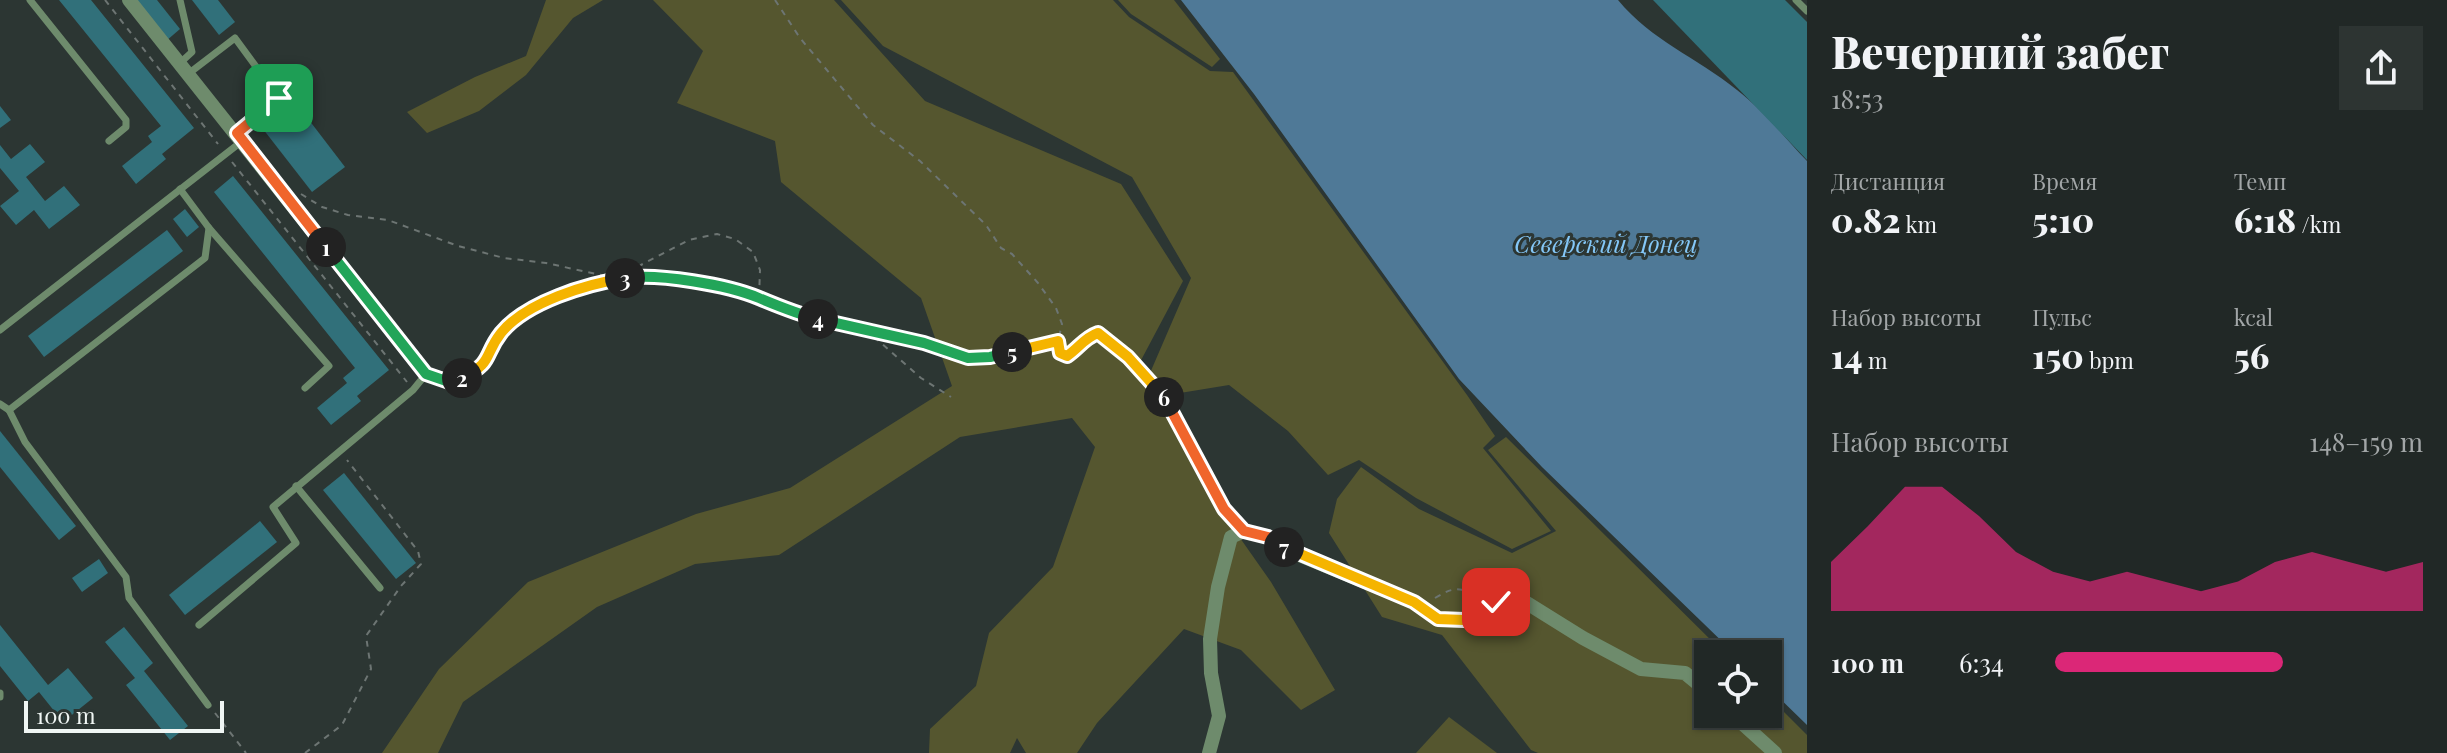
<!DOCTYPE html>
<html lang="ru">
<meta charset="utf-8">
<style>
:root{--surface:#212826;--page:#2d3432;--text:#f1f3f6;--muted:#a2a6a7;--line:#3e4443;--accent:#db2777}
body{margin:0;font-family:"Playfair Display",serif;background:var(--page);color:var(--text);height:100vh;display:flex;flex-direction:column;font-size:30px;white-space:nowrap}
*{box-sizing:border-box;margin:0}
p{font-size:26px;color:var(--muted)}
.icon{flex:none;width:44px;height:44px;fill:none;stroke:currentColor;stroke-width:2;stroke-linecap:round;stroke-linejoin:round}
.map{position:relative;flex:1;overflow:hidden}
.drawer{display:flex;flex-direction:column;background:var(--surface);width:640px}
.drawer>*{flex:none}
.buttons{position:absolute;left:1694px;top:640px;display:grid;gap:16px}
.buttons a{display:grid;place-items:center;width:88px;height:88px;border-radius:0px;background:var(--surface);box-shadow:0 2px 6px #0004,0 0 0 2px var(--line);font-size:40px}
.scale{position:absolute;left:24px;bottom:20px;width:200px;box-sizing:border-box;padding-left:8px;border:4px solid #f0f6f4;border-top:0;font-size:22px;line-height:28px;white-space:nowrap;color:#f0f6f4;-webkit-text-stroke:6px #2c3633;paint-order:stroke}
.pin{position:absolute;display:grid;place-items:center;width:68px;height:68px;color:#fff;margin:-34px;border-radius:16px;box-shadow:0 4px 12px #0006}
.km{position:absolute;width:40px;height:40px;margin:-20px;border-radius:50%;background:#222;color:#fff;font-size:22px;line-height:40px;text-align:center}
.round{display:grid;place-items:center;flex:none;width:84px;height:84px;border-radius:0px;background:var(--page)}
.summary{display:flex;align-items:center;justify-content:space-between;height:136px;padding:0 24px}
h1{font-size:44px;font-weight:800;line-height:60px}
.figures{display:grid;grid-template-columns:repeat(3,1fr);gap:12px;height:136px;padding:8px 24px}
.figures div{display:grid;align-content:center}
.figures b{font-size:34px;font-weight:800}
.figures small{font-size:22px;font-weight:400}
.figures p{font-size:22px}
.chart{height:224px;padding:16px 24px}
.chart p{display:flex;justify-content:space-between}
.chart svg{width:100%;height:144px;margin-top:8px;fill:var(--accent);opacity:.7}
ul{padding:0 24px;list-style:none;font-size:26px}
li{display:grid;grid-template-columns:128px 96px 1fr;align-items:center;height:60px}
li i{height:20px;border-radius:10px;background:var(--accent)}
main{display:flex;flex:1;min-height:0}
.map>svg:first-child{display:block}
</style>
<main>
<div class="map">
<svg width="1807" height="753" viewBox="0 0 1807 753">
<rect width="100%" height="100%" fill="#2c3633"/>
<!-- green -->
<g fill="#55562f">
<polygon points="546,0 603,0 573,18 526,75 479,111 427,133 407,112 475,77 526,56"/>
<polygon points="653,0 834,0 925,101 1121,184 1183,281 1139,364 1200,481 1271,582 1335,690 1301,710 1241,650 1184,629 1097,723 1077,753 1026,753 1017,738 1010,753 929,753 930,729 976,686 989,633 1053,567 1095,447 1072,418 960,437 779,555 695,564 597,607 463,702 438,753 382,753 439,669 528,582 696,514 790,488 952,386 921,298 781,182 775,141 677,103 703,51"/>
<polygon points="841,0 1113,0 1129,17 1210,71 1233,72 1467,395 1495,436 1483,448 1551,531 1512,549 1416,498 1359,460 1328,475 1288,431 1229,385 1180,393 1150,373 1191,278 1132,177 883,46"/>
<polygon points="1118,0 1174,0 1220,59 1212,67 1131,14"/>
<polygon points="1506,437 1725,654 1708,654 1708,714 1768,714 1768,696 1807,735 1807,753 1538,753 1531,750 1442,635 1382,617 1329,533 1337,499 1361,467 1419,509 1512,553 1556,531 1488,450"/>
<polygon points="1449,717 1497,753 1416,753"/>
</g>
<!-- water -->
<path fill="#4f7997" d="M1181,0H1618C1652,41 1696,57 1737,90C1764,111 1784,137 1807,161V725L1768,687V654H1735L1542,467L1459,379L1254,94Z"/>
<!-- building -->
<g fill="#31707a">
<polygon points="59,0 91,0 194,128 162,154 166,159 136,184 122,166 152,142 148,136 161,126"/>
<polygon points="134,0 157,0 180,29 166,41"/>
<polygon points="192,0 218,0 235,22 219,35"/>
<polygon points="1653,0 1785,0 1807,22 1807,160"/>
<polygon points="296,103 345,167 312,192 263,129"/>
<polygon points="0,106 11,120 0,128"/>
<polygon points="30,144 45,162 26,177 45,201 64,186 80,205 49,229 34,210 16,225 0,206 19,191 0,168 0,145 11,159"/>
<polygon points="233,176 389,370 357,396 361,401 331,425 317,408 347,383 343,378 355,368 214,192"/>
<polygon points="185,209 199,227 187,237 173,219"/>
<polygon points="167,230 183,251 44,357 28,336"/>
<polygon points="0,431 76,526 59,540 0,467"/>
<polygon points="344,473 416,563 396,579 323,490"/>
<polygon points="260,521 277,542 185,615 169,595"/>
<polygon points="99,559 108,573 82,592 72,578"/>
<polygon points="0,625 48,685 68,668 93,698 63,722 39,692 28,701 0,666"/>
<polygon points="124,627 153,663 144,671 188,726 170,740 126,685 135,678 105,642"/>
</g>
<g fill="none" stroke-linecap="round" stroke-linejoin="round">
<!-- path -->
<g stroke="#6d7573" stroke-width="2" stroke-dasharray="6 6" stroke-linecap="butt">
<polyline points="105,0 218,144"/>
<path d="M775,0L800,38L873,125L920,161L986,225L1001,248L1012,254L1038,283L1056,308L1062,324L1058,341L1060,353L1067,356C1079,348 1084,337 1098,333L1128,357L1165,399L1224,509L1233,519"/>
<polyline points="232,162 407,382"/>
<polyline points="301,194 322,207 348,215 388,220 458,246 504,258 546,263 610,277"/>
<polyline points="604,280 637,267 689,240 717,234 735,239 753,252 760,270 759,298"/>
<polyline points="865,329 921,378 951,397"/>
<polyline points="439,378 452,383 484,365 500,334 518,317 554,298 600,282 639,276 700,283 759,298 769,304 814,318 924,343 968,358 990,357 1058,341"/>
<path d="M1435,598C1461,582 1458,593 1485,593"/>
<polyline points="1716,654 1717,653"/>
<polyline points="1704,671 1708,665"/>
<polyline points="215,713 246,753"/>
<polyline points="305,753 342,725 371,669 366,636 401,586 421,564 418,551 347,460"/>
</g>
<!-- lane -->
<g stroke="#6e8b6c" stroke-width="7">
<polyline points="30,0 126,120 126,127 109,141"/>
<polyline points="1796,0 1807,11"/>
<polyline points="180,63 192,52 180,0"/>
<polyline points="188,74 235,38 279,98 237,133"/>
<polyline points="209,228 329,366 305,388"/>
<polyline points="0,330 241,142"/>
<polyline points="0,404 9,410 205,258 209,228 180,189"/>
<polyline points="9,410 25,442 126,577 129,598 208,705"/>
<polyline points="296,486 380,588"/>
<polyline points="199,625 296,543 273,507 413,390 426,374"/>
<polyline points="0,693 0,697"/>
</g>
<!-- street -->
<g stroke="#6e8b6c" stroke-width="14">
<polyline points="129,0 426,374"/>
<polyline points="1732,714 1775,753"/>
<polyline points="1209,753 1219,716 1211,673 1210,639 1218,587 1231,537 1244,531 1268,537 1297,554 1414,602 1438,619 1464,620 1507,597 1517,597 1583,638 1641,669 1685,673 1708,692"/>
</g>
</g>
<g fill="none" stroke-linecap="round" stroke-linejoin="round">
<!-- split-1 casing -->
<g stroke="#fff" stroke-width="16">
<polyline id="split-1" points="279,98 237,133 326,247"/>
</g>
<!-- split-2 casing -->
<g stroke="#fff" stroke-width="16">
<polyline id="split-2" points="326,247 426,374 452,383 462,378"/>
</g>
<!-- split-3 casing -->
<g stroke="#fff" stroke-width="16">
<path id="split-3" d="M462,378C494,362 483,356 501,333C526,302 587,284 625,278"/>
</g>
<!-- split-4 casing -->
<g stroke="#fff" stroke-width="16">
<path id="split-4" d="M625,278C658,273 728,285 759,298C778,306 797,314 818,319"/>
</g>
<!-- split-5 casing -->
<g stroke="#fff" stroke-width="16">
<polyline id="split-5" points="818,319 924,343 968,358 990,357 1012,352"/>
</g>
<!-- split-6 casing -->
<g stroke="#fff" stroke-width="16">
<path id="split-6" d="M1012,352L1058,341L1060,353L1067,356C1079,348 1084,338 1098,333L1128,357L1164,397"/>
</g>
<!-- split-7 casing -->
<g stroke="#fff" stroke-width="16">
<polyline id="split-7" points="1164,397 1224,509 1244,531 1268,537 1284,547"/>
</g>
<!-- split-8 casing -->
<g stroke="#fff" stroke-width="16">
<polyline id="split-8" points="1284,547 1414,602 1438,619 1464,620 1496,602"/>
</g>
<!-- split-1 -->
<use href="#split-1" stroke="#f0652b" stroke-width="10"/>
<!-- split-2 -->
<use href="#split-2" stroke="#22a559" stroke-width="10"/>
<!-- split-3 -->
<use href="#split-3" stroke="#f5b400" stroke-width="10"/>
<!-- split-4 -->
<use href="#split-4" stroke="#22a559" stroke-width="10"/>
<!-- split-5 -->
<use href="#split-5" stroke="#22a559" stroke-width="10"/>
<!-- split-6 -->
<use href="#split-6" stroke="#f5b400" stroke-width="10"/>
<!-- split-7 -->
<use href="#split-7" stroke="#f0652b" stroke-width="10"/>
<!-- split-8 -->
<use href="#split-8" stroke="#f5b400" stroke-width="10"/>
</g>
<g text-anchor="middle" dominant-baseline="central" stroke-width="6" stroke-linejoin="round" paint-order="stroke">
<!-- water labels -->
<g font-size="24" font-style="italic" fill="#84c7f7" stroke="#2c3633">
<text x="1606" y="243">Северский Донец</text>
</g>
</g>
</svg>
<div class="buttons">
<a><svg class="icon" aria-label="locate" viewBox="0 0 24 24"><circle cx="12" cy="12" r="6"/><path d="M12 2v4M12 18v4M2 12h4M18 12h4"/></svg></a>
</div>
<div class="scale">100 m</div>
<div class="pin" style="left:279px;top:98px;background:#1e9e55"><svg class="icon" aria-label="arrive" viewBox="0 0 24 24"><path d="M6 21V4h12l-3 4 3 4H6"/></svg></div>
<div class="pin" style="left:1496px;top:602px;background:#d93025"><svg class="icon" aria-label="check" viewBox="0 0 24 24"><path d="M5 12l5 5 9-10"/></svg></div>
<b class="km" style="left:326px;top:247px">1</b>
<b class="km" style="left:462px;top:378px">2</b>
<b class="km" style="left:625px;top:278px">3</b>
<b class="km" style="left:818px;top:319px">4</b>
<b class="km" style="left:1012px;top:352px">5</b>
<b class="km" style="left:1164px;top:397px">6</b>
<b class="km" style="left:1284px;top:547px">7</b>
</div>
<section class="drawer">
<div class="summary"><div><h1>Вечерний забег</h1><p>18:53</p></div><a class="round"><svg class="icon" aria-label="share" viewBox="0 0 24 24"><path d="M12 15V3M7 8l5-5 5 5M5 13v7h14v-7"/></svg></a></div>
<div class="figures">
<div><p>Дистанция</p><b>0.82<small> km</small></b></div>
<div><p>Время</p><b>5:10</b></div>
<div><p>Темп</p><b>6:18<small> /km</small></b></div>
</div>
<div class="figures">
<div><p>Набор высоты</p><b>14<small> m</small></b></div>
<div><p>Пульс</p><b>150<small> bpm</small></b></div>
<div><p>kcal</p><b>56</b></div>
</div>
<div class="chart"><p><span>Набор высоты</span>148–159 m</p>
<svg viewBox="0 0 160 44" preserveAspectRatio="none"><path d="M0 44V29L10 18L20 6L30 6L40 15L50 26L60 32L70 35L80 32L90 35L100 38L110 35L120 29L130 26L140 29L150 32L160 29V44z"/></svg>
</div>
<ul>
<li><b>100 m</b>6:34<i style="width:62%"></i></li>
</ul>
</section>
</main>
